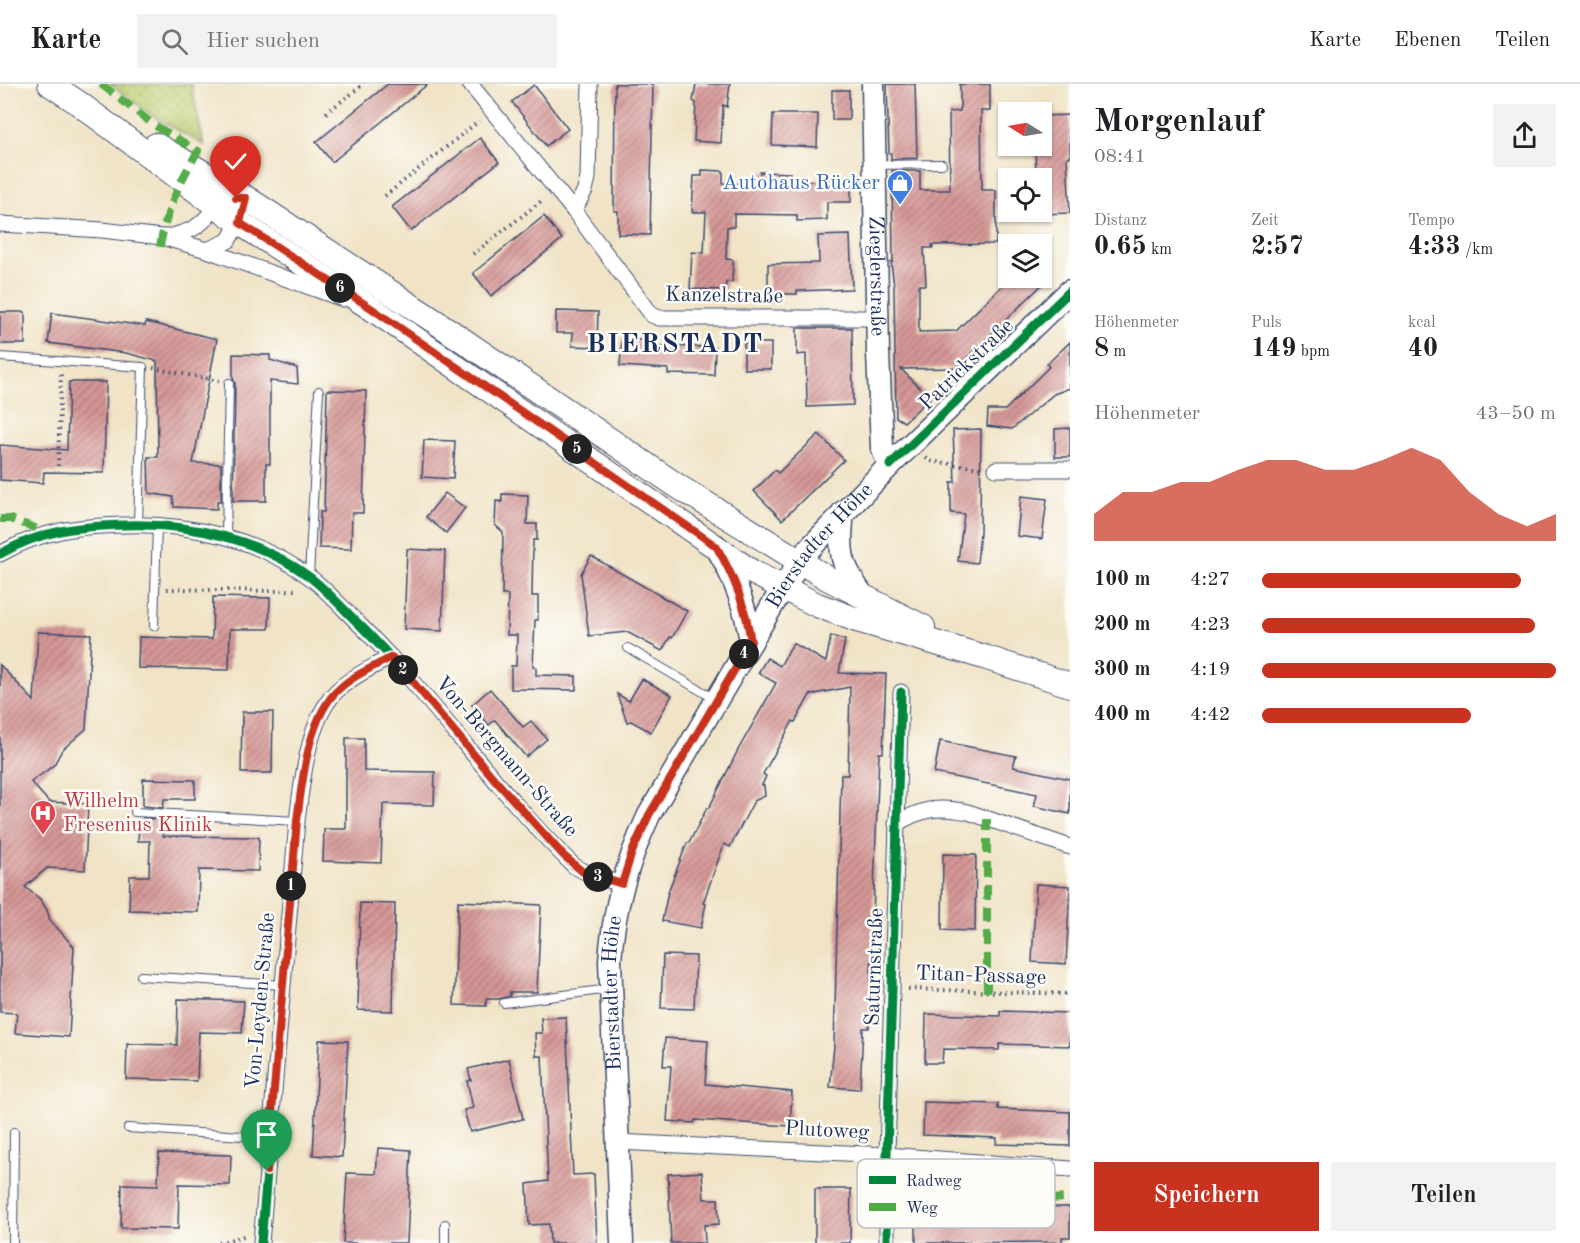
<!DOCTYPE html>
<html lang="de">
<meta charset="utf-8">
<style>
:root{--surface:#fff;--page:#f2f2f2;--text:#202124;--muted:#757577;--line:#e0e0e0;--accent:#c8321e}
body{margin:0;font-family:"Old Standard TT",serif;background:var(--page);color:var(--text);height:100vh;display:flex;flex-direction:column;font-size:22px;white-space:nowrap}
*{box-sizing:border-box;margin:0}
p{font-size:20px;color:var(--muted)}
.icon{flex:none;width:33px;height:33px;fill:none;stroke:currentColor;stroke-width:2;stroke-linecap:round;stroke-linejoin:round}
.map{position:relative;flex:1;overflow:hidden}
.sheet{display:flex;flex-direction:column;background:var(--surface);width:510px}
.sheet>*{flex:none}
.needle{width:39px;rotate:281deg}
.controls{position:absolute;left:998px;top:18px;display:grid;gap:12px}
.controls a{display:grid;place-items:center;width:54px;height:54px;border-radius:0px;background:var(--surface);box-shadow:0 2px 4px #0004;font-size:30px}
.pin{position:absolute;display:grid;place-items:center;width:51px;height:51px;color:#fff;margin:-62px -26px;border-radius:50% 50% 50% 0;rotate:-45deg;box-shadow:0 0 6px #0007}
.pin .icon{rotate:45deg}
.km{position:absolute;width:30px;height:30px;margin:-15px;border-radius:50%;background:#222;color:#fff;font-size:16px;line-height:30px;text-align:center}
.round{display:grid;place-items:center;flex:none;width:63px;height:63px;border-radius:0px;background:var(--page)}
.overview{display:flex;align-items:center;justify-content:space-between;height:102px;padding:0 24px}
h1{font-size:33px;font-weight:600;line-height:45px}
.figures{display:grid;grid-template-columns:repeat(3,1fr);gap:9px;height:102px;padding:6px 24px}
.figures div{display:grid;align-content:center}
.figures b{font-size:26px;font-weight:600}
.figures small{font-size:16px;font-weight:400}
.figures p{font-size:16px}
.chart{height:168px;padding:12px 24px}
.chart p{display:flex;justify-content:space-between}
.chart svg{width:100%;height:108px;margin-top:6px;fill:var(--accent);opacity:.7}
.cta{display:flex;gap:12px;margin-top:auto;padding:12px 24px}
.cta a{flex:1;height:69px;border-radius:0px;background:var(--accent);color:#fff;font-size:24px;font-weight:600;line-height:69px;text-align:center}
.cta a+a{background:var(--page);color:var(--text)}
ul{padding:0 24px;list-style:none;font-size:20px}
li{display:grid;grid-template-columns:96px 72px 1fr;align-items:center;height:45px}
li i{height:15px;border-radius:8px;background:var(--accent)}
header{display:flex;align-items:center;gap:36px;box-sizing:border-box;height:84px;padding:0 30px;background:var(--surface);border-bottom:2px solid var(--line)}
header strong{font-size:28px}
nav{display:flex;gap:33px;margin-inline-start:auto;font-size:21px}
.search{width:420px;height:54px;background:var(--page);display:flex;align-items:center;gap:15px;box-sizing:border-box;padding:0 21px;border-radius:0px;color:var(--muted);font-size:22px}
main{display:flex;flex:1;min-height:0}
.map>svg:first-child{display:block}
</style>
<header>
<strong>Karte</strong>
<div class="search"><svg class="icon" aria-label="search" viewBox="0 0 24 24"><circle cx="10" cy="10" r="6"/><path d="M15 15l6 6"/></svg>Hier suchen</div>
<nav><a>Karte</a><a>Ebenen</a><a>Teilen</a></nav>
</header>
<main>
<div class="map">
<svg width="1070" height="1159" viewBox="0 0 1070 1159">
<defs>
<pattern id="grass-dots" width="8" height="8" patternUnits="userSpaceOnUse" patternTransform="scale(1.5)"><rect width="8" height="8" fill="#bccb6d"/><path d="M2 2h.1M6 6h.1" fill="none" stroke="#98a55d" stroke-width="1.8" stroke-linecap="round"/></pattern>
<pattern id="building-hatch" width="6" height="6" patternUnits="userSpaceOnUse" patternTransform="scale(1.5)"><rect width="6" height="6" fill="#d59795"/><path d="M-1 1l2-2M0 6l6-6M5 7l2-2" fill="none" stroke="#ac7c7d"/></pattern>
</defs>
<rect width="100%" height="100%" fill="#fdfcf7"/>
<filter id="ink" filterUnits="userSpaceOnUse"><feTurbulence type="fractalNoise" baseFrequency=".0167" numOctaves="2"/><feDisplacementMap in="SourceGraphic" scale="12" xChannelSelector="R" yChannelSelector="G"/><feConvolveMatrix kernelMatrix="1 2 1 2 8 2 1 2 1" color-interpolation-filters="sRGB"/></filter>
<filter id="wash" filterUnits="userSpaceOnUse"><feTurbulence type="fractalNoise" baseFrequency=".008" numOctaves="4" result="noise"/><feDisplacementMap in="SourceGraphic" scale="24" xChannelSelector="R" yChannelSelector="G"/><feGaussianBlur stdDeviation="1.35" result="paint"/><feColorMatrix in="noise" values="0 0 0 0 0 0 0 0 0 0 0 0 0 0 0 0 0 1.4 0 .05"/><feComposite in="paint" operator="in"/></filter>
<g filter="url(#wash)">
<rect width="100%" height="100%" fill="#f0e3c6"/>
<!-- grass -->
<polygon fill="url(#grass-dots)" stroke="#6c7d66" stroke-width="1.5" points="110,0 191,0 204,61 156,34"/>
<g id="blocks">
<!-- building -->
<g fill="url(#building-hatch)">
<polygon points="388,0 428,0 332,78 316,58"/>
<polygon points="615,0 653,0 650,151 618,150 618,127 614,127"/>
<polygon points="696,0 730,0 727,23 723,21 721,59 694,57 696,19 693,17"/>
<polygon points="887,0 915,0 917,74 891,75 891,69 889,69"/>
<polygon points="960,0 990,0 990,27 981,27 982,106 996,106 996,160 932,161 933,164 924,164 926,201 919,201 919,248 956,247 1010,194 1049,194 956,284 901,285 930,314 904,338 896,333 894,202 891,178 893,178 892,87 920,87 920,106 950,106 949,28 960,27"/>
<polygon points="534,1 568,45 546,62 512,18"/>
<rect x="832" y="6" width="17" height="30"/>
<polygon points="773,30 818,30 817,63 772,61"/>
<polygon points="1070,31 1070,73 1067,73 1070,129 1041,130 1041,94 1036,94 1035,62 1041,62 1041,32"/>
<polygon points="480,54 499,78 411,147 392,123"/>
<polygon points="702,86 723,87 723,99 760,100 760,88 790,89 790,97 851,96 851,118 827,118 827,136 797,137 797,131 734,130 734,143 727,143 726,175 733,176 732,198 726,198 725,206 690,205 692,168 704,169 706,128 692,128 694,92 702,92"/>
<polygon points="544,132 562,155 491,212 473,189"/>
<polygon points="850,151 852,205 797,207 797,210 768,210 768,180 819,179 818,152"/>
<polygon points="556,227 598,228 597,263 572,262 573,249 556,249"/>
<rect x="0" y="228" width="25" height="32"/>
<polygon points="52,229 145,242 146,238 217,255 193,379 221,380 221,417 217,417 217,425 174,423 173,413 149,409 148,373 158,373 157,277 126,269 48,259"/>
<polygon points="797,244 852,244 853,321 807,323 806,270 797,271"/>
<polygon points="622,255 651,257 650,262 715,263 714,291 668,290 668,285 620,282"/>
<polygon points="1070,258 1070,304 1054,310 1012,345 987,342 988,326 1005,326 1049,283 1047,280"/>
<rect x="744" y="259" width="27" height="26"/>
<polygon points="233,270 270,271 270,276 297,284 298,300 270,297 270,380 266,380 266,417 233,417 235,299 233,295"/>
<polygon points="69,298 106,298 104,389 44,388 43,399 0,396 0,361 67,366"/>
<polygon points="327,306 366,307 363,429 352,429 351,465 319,464 320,428 324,428"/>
<polygon points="1070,344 1070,373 1055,373 1055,345"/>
<polygon points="981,345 980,449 977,479 958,477 964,430 951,429 951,398 955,398 953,346"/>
<polygon points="819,350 844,376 782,436 754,407 775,386 778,389"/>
<polygon points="424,356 455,357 453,395 422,393"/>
<polygon points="445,409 465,424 446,449 426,433"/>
<polygon points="502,410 528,411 527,440 537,440 537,456 533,456 532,512 538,512 538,536 535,536 533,583 536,583 536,591 576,592 576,606 511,605 511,582 516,582 517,551 507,551 508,511 502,511 503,448 495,441 496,417 502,418"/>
<polygon points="1021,412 1047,415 1042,455 1017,452"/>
<polygon points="407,465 445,467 442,547 404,545"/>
<polygon points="591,472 687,527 672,554 670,553 662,567 627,548 589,552 581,490"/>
<polygon points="213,513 270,514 269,545 230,545 229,586 138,584 139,553 212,555"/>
<polygon points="38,548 91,550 86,645 62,666 54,681 31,698 49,718 88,720 85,786 47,784 25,803 40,815 47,826 50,836 74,863 69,953 15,949 17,929 0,928 0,581 34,617"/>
<polygon points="831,552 845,556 839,589 886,590 883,669 879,669 869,944 863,944 860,1005 830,1003 834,962 841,691 848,691 850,603 810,611 795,638 793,637 763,690 766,692 762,701 764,702 765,712 754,717 730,763 724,760 703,819 706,820 701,844 662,837 668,808 687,759 689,759 707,724 709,724 738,666 776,599 758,589 767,574 780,582 793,559 826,578"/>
<polygon points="642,595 672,611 651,648 631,637 627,638 617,610 629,617"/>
<polygon points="490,605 523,643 531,637 547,655 526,673 495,636 489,641 472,621"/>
<polygon points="242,628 273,628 272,689 241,689"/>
<polygon points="346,654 364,654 364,687 435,688 434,721 383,720 381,779 323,777 324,745 346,745"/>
<polygon points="940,657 1016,672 1013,683 1070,695 1070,730 1034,722 1037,710 934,689"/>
<polygon points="143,695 195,696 195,715 164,715 163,724 143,722"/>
<polygon points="143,734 163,736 163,752 259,753 258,787 199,786 198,828 129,826 130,792 149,792 150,757 138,757 139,741 143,741"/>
<polygon points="943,770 976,771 975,847 942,846"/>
<polygon points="1036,800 1070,802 1066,880 1032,878"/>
<polygon points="458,817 541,821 537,908 510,908 510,912 499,915 486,915 486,922 454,921"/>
<polygon points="360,819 395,820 393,927 358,926"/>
<polygon points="663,871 696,872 694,925 661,924"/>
<polygon points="178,915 244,917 242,949 199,948 197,997 126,995 127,960 177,961"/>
<polygon points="1000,927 1070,929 1070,962 999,960 999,966 943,965 942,979 925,979 926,930 1000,932"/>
<polygon points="566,933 573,1091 594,1090 597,1159 550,1159 549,1140 529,1141 527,1100 548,1097 542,972 536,972 535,949 542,949 541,934"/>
<polygon points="665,954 708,957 705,1000 792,1008 790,1042 695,1036 694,1039 667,1037 671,982 663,982"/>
<polygon points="319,956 348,957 342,1073 313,1071"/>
<polygon points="509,975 523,1035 470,1048 464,1026 473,1024 467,997 471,996 468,985"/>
<polygon points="924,1018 998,1020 998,1025 1070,1028 1070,1062 996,1060 997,1054 923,1051"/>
<polygon points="378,1064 411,1066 407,1159 343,1159 347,1089 376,1090"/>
<polygon points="159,1069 231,1071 230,1101 179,1100 178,1145 121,1144 122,1100 158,1101"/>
<polygon points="702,1088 704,1115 718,1115 719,1140 704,1141 705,1159 671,1159 668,1090"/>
<polygon points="815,1105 851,1105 850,1159 815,1159"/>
<polygon points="989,1123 1070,1123 1070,1153 1062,1153 1062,1158 916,1159 916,1131 989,1131"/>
</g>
</g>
</g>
<g filter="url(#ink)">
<use href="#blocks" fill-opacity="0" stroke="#3b4a6e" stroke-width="1.5"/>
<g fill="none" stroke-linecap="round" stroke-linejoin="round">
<!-- lane casing -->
<g stroke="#3b4a6e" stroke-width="10">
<g id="lane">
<polyline points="876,81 942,80"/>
<polyline points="0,273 143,283 138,440"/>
<polyline points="226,453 229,299"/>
<polyline points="309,492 319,307"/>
<polyline points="154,542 157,441"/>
<polyline points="628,564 715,615"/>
<polyline points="135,728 297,737"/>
<polyline points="141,892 283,901"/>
<polyline points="504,919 609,905"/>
<polyline points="128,1044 270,1054"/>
<polyline points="445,1140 445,1159"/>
<polyline points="13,1159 14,1048"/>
</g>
</g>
<!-- street casing -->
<g stroke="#3b4a6e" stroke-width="17">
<g id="street">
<polyline points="470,0 574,127"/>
<polyline points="590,0 588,94 585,106 574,127 652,231 659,234 877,234"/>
<polyline points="0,140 102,146 162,153 207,166 343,215"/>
<path d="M165,153C178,151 191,148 201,139C209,133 213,124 222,118"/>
<polyline points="207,166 228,157 243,131"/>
<polyline points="996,385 1070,385"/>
<path d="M0,470C42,446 79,442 126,441C189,439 260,455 311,494C329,508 344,526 360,541C436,617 497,708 574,782L591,791L622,800"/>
<path d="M896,740C922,724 939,722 968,728L1070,763"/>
<polyline points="617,1058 887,1071 1070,1085"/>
<path d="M261,1159L297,737C302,698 308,631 340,604C354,591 375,582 391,573"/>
<polyline points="887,1159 887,1071 901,608"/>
</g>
</g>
<!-- secondary casing -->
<g stroke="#3b4a6e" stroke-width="25">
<g id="secondary">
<path id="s1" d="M873,0L878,269L882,364L890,381"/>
<path d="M843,428C838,469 841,483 866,516"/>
<path d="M716,462C734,492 746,523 751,558"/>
<path id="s2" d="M622,1159L610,877C613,824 627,778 649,731L782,505L809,465L890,381L1070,207"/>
</g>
</g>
<!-- primary casing -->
<g stroke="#3b4a6e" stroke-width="26">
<g id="primary">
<polyline points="50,0 77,18 240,139 371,224 752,488 817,521 857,536 984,573 1070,601"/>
<polyline points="156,61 246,114 442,242 679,403 827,494 923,543"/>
</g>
</g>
<!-- path -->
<g stroke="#3b4a6e" stroke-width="4" stroke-dasharray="1.5 4.5" stroke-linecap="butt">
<polyline points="326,29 364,0"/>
<polyline points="385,112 479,37"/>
<polyline points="473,170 544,115"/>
<polyline points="153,284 219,297"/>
<polyline points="926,374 930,377 980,384"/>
<polyline points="58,382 61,290"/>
<polyline points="167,505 274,507 297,506"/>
<polyline points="908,905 1070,910"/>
<polyline points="219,1159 247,1151"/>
</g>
<!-- lane -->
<use href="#lane" stroke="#fff" stroke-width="8"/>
<!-- street -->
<use href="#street" stroke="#fff" stroke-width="15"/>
<!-- secondary -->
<use href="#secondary" stroke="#fff" stroke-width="22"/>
<!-- primary -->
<use href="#primary" stroke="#fff" stroke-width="24"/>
<!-- quiet -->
<g stroke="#52ab49" stroke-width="8" stroke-dasharray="15 8" stroke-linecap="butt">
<path d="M101,0L154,41L198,67C178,100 165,130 159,168"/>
<polyline points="0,435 11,435 48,449"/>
<polyline points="987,908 987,735"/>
<polyline points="1027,1082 1027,1116"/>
<polyline points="953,1120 953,1076"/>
<polyline points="887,1123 1070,1114"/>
</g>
<!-- cycleway casing -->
<g stroke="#fdfcf7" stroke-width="13">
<g id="cycleway">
<polyline points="890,381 1070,207"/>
<path d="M0,470C42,446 79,442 126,441C189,439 260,455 311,494C329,508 344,526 360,541C436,617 497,708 574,782L591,791L622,800"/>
<path d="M261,1159L297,737C302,698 308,631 340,604C354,591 375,582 391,573"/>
<polyline points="887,1159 887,1071 901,608"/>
</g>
</g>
<!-- cycleway -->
<use href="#cycleway" stroke="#00873e" stroke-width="9"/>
</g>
</g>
<g fill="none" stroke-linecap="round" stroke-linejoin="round" filter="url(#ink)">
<!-- route casing -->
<g stroke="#fff" stroke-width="12">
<path id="route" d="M236,114H246L240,139L371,224L716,462C734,492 746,523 751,558L649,731L632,768L622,800L583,788L564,772L496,697L392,573C375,582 354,591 340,604C308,631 302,698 297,737L267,1087"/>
</g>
<!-- route -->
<use href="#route" stroke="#c8321e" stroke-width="8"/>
</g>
<!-- icons -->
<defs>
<g id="shop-pin" transform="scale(1.35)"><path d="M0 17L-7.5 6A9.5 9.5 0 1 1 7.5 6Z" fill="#3f7fe0" stroke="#fdfcf7"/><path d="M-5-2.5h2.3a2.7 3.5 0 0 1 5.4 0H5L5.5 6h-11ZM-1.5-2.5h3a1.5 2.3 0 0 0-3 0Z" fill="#fff"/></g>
<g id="hospital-pin" transform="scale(1.35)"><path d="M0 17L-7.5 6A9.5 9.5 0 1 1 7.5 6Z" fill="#e0444e" stroke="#fdfcf7"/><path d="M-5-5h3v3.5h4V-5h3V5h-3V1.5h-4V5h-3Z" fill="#fff"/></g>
</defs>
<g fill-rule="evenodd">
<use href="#shop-pin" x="900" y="99"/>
<use href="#hospital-pin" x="43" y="729"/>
</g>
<g text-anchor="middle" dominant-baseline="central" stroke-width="5" stroke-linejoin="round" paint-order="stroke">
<!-- shop labels -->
<g font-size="21" fill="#366cbe" stroke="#fdfcf7" text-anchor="end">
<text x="880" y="99">Autohaus Rücker</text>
</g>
<!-- street labels -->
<g font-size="21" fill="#1b2f5e" stroke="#fdfcf7">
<text stroke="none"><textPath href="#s1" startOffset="192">Zieglerstraße</textPath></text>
<text transform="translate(724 212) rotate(1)">Kanzelstraße</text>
<text transform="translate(967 281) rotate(-44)">Patrickstraße</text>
<text stroke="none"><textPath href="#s2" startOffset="754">Bierstadter Höhe</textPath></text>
<text transform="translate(506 673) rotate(49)">Von-Bergmann-Straße</text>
<text transform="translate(875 883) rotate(-88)">Saturnstraße</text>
<text transform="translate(981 892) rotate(2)">Titan-Passage</text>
<text stroke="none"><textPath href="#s2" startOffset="250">Bierstadter Höhe</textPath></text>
<text transform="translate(261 917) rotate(-85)">Von-Leyden-Straße</text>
<text transform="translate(827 1047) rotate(3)">Plutoweg</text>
</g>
<!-- health labels -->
<g font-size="21" fill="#be3a42" stroke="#fdfcf7" text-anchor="start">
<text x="63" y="717">Wilhelm<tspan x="63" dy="24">Fresenius Klinik</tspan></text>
</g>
<!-- district labels -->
<g font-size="27" font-weight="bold" letter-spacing="1.5" fill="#1b2f5e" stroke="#fdfcf7">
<text x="675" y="260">BIERSTADT</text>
</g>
</g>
<!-- legend -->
<rect x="857" y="1075" width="198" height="69" rx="9" fill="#fdfcf7" stroke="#b9bec9" stroke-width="1.5"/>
<rect x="869" y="1092" width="27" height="8" fill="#00873e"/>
<rect x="869" y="1119" width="27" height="8" fill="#52ab49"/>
<g font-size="16" fill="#1b2f5e">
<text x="906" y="1102">Radweg</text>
<text x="906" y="1129">Weg</text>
</g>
</svg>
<div class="controls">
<a><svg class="needle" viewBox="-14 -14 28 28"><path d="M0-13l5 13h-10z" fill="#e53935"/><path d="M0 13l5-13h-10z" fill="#757577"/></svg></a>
<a><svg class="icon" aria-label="locate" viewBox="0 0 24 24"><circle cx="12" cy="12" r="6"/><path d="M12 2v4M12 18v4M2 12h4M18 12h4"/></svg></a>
<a><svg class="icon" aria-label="layers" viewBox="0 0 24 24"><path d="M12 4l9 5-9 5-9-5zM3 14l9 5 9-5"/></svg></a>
</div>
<div class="pin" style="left:267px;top:1087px;background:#1e9e55"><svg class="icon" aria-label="arrive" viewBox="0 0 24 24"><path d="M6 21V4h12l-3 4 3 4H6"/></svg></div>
<div class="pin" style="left:236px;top:114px;background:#d93025"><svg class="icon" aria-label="check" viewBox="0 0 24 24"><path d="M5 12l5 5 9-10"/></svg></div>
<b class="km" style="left:291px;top:802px">1</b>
<b class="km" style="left:403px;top:586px">2</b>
<b class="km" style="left:598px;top:793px">3</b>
<b class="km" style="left:744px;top:570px">4</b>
<b class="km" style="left:577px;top:365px">5</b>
<b class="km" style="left:340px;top:204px">6</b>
</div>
<section class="sheet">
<div class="overview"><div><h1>Morgenlauf</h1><p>08:41</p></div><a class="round"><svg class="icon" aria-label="share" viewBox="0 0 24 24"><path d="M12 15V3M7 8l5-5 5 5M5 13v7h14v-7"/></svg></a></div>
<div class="figures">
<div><p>Distanz</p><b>0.65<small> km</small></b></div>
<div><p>Zeit</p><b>2:57</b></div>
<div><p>Tempo</p><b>4:33<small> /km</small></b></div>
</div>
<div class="figures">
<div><p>Höhenmeter</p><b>8<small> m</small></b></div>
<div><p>Puls</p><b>149<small> bpm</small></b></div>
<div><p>kcal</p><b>40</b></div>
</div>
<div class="chart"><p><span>Höhenmeter</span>43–50 m</p>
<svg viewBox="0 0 160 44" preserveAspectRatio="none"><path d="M0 44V33L10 24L20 24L30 20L40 20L50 15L60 11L70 11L80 15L90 15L100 11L110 6L120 11L130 24L140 33L150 38L160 33V44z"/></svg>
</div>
<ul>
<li><b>100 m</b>4:27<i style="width:88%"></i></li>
<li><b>200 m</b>4:23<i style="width:93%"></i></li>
<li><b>300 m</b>4:19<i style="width:100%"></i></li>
<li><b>400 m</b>4:42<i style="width:71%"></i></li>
</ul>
<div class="cta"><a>Speichern</a><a>Teilen</a></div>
</section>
</main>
